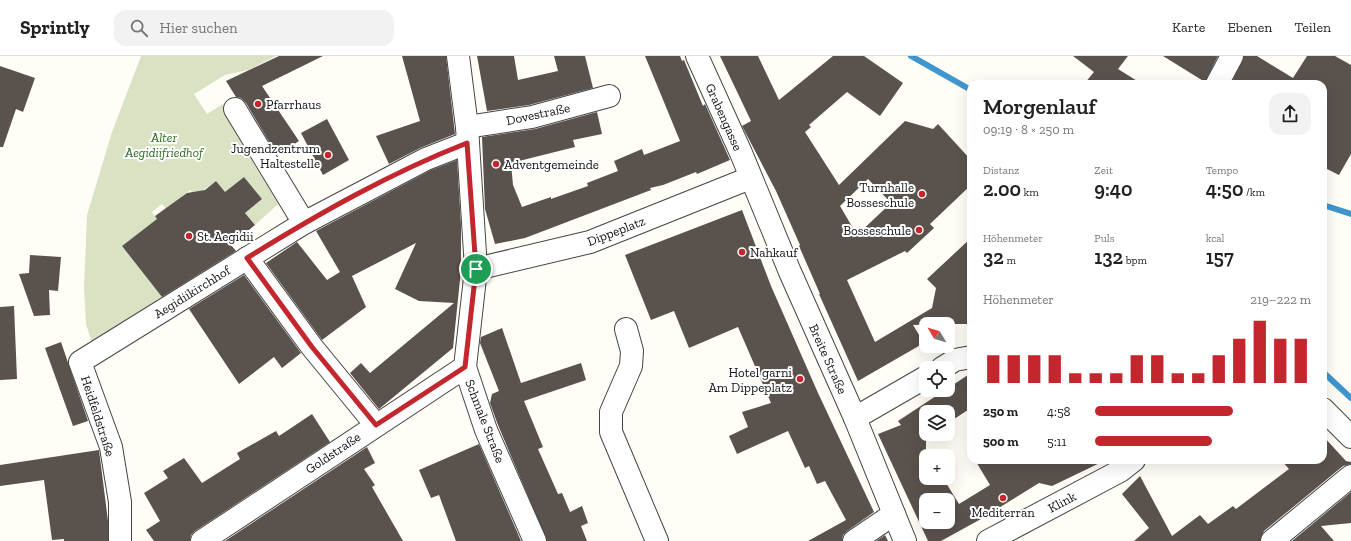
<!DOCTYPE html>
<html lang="de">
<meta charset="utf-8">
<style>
:root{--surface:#fff;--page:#f2f2f2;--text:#222;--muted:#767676;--line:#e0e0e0;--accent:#c4262e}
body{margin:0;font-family:"Zilla Slab",serif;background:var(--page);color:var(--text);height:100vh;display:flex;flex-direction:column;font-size:15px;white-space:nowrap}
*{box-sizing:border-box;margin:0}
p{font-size:13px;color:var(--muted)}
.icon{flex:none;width:22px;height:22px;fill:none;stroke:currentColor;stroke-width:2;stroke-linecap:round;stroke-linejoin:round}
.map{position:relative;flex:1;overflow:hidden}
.panel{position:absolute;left:967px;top:24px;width:360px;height:384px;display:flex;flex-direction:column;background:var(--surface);border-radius:12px;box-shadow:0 4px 16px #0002}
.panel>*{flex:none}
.needle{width:26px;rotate:308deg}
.buttons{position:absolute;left:919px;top:261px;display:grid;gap:8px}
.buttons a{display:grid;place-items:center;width:36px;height:36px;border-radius:8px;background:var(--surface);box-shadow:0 4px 16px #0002;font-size:20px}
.pin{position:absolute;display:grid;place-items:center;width:34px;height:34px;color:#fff;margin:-17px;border:2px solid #fff;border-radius:50%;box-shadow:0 1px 4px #0007}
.round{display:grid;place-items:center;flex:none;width:42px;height:42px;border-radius:12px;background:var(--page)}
.head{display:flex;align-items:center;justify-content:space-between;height:68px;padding:0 16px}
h1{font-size:22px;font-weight:600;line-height:30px}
.stats{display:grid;grid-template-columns:repeat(3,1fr);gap:6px;height:68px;padding:4px 16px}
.stats div{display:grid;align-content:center}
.stats b{font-size:20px;font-weight:600}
.stats small{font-size:11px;font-weight:400}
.stats p{font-size:11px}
.chart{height:112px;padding:8px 16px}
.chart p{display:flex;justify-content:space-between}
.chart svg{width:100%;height:72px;margin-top:4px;stroke:var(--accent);stroke-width:6}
ul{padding:0 16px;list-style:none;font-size:13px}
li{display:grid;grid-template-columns:64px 48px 1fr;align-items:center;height:30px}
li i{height:10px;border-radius:5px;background:var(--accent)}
header{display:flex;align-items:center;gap:24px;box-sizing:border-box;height:56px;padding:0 20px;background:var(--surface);border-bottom:1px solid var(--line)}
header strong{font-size:19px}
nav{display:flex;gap:22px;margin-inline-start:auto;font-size:14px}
.search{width:280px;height:36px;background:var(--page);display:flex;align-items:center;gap:10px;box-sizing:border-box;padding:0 14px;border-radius:12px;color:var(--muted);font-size:15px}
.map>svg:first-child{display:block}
</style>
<header>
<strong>Sprintly</strong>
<div class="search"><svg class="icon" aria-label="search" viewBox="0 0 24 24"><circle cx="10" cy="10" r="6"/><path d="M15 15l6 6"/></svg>Hier suchen</div>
<nav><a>Karte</a><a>Ebenen</a><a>Teilen</a></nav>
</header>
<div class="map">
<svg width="1351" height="485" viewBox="0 0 1351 485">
<rect width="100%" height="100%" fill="#fffdf5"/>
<!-- cemetery -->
<polygon fill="#d9e3c4" points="141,0 276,0 248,14 225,19 194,38 207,58 226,46 286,141 255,169 245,157 262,143 244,121 225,136 216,125 195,140 190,134 183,140 188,145 171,159 162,148 152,156 160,167 144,173 122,190 162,241 92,287 86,268 84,232 87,159 112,76"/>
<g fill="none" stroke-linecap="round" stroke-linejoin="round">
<!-- stream -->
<g stroke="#3f96cf" stroke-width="6">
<polyline points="911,0 971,34"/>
<polyline points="1323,149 1351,158"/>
<polyline points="1323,316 1351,342"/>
</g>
</g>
<!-- building -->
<g fill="#5a524d" fill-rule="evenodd">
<polygon points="279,0 323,0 262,30 299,85 277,99 246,47 241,42 236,41 226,25"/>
<polygon points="402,0 446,0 455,78 420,92 389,108 376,80 420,65"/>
<polygon points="477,0 514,0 518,24 558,15 554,0 585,0 593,32 529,49 487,55"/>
<polygon points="645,0 680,0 682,5 684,4 703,50 705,48 730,104 697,118 696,116 663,129 650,132 651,134 525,182 495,188 485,153 482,81 535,73 597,56 602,78 573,84 575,91 511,107 513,129 522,151 551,141 551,143 588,130 587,127 618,115 614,105 642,93 644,99 680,85"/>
<path d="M720,0H758L779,44L833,0H864L903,27L880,60L847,36L809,69L811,71L805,76L839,129L905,65L933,73L938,68L971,104V129L930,168L934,172L907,197L905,195L847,224L875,286L932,252L936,232L927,223L971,182V268H952L950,271L948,270V268L913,269L924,287L858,325L819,238H820L799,190L800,189L776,135L742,70L751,65ZM868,123L891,147L857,179L840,150Z"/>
<polygon points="1073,0 1128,0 1118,13 1142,28 1084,28 1094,16"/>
<polygon points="1163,0 1218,0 1205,26"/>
<polygon points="1244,0 1257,0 1293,22 1307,0 1335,0 1351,9 1351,98 1339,119 1323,111 1323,28 1231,28"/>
<polygon points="0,10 35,22 23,56 16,53 3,91 0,91"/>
<polygon points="327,63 349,104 323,119 301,77"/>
<polygon points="457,104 461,169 461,214 453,292 379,353 350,317 361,307 370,317 454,247 419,245 395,233 416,187 352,220 366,251 322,284 266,207 297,186 327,224 340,216 316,175 431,114"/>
<polygon points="244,121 262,143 245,157 255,169 231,189 236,195 162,241 122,190 157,163 155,160 187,137 205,134 216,125 225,136"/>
<polygon points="742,154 771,230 818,337 874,456 847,475 843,479 842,485 808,485 846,464 825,425 817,428 809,410 805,412 788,375 737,398 729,380 748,371 742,356 771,347 738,271 689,292 674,255 651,264 625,199"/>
<polygon points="30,199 61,201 58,235 49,234 50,259 34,260 19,218 29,217"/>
<polygon points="244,219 301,297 282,312 274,301 239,328 189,253"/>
<polygon points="14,250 17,323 0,324 0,251"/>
<polygon points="502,272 521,327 581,307 586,324 524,345 543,391 538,393 558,438 562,437 570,456 582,450 588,467 581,470 587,485 547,485 498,369 490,347 492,338 499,335 480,287 481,281"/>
<polygon points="61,286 88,365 73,370 45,292"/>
<path d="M971,317V352L948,367V356H926V378H932L926,382V395L929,400H926V422H943L959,448L990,429L975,404H1106L1052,430L1039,427L981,463L941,485H928L878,378L901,369L898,365ZM926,444H948V466H926Z"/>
<polygon points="312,358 330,386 195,475 191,479 190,485 154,485 146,474 160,465 144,437 168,422 163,415 184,402 202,427 240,403 237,397 276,375 279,380"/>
<polygon points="1323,380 1346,405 1351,406 1351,408 1343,410 1264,475 1260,485 1134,485 1149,472 1122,438 1140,420 1172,480 1200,459 1208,468 1233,450 1236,453 1289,413 1281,404 1323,404"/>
<polygon points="479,388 521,485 456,485 439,439 431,442 419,414"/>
<polygon points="367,391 375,407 364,413 375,429 372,431 403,485 225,485"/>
<polygon points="99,394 108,465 108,485 64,485 64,483 52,484 44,424 0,430 0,409"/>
<polygon points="1351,436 1351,467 1321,470 1334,485 1292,485"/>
<polygon points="885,479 888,485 876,485"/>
</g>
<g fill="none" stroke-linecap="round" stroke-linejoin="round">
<!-- minor casing -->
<g stroke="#444" stroke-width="24">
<g id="minor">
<polyline points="458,0 467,71 476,213 465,311 486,374 535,485"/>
<polyline points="697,0 741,97 790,216 855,362 905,485"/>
<polyline points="1217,28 1232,0"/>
<polyline points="235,53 304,167"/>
<polyline points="467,71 532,61 609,40"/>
<polyline points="247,202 312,291 376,369"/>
<polyline points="476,213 590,186 750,122"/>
<polyline points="626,273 632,295 631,310 611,356 611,376 657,485"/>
<polyline points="942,312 955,304 971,301"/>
<polyline points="1323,353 1351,381"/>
<polyline points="855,362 926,321"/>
<polyline points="120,485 120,446 111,391 80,306 304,167 426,103 467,87"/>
<polyline points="202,485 465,311"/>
<polyline points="854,485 894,458"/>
<polyline points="988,485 1120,415 1134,404"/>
<polyline points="1272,485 1351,420"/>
</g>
</g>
<!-- minor -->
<use href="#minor" stroke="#fff" stroke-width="22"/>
</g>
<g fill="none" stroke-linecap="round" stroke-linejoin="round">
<!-- route casing -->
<g stroke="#fff" stroke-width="8">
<path id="route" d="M467,87L476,213L465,311L376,369L312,291L247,202C318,158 390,117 467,87Z"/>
</g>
<!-- route -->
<use href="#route" stroke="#c4262e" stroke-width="5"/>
</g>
<!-- markers -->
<g fill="#c4262e" stroke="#fff" stroke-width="1.5">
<circle cx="258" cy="48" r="4"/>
<circle cx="328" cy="99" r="4"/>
<circle cx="496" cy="108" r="4"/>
<circle cx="922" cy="138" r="4"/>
<circle cx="919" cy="174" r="4"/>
<circle cx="189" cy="180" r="4"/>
<circle cx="742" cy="196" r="4"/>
<circle cx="800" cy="323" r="4"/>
<circle cx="1003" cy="442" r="4"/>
</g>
<g text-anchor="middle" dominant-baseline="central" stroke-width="4" stroke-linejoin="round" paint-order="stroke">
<!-- poi labels -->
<g font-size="13" fill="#111" stroke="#fff" text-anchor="start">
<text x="266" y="48">Pfarrhaus</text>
<text x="320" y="92" text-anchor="end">Jugendzentrum<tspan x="320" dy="15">Haltestelle</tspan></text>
<text x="504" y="108">Adventgemeinde</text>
<text x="914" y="131" text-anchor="end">Turnhalle<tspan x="914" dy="15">Bosseschule</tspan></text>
<text x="911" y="174" text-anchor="end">Bosseschule</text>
<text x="197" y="180">St. Aegidii</text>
<text x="750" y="196">Nahkauf</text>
<text x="792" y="316" text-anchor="end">Hotel garni<tspan x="792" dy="15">Am Dippeplatz</tspan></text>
<text x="1003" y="456" text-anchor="middle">Mediterran</text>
</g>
<!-- street labels -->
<g font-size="13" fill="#111" stroke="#fff">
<text transform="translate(538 58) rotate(-12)">Dovestraße</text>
<text transform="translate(724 61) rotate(66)">Grabengasse</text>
<text transform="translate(616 175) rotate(-21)">Dippeplatz</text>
<text transform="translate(192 236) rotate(-32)">Aegidiikirchhof</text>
<text transform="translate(828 303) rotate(66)">Breite Straße</text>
<text transform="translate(98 360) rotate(72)">Heidfeldstraße</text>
<text transform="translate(485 365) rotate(69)">Schmale Straße</text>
<text transform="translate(333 397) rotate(-34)">Goldstraße</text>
<text transform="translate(1062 446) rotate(-28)">Klink</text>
</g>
<!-- park labels -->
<g font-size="13" font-style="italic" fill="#2f6b1f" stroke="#fff">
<text x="164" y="81">Alter<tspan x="164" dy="15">Aegidiifriedhof</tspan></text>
</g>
</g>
</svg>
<div class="buttons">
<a><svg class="needle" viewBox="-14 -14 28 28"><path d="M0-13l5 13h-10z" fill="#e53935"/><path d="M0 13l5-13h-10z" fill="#767676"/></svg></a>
<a><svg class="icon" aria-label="locate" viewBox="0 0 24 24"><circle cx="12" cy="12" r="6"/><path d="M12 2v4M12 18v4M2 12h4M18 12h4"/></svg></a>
<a><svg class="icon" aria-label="layers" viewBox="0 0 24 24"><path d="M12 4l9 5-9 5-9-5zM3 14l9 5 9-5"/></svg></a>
<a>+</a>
<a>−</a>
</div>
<div class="pin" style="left:476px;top:213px;background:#1e9e55"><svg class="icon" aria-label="arrive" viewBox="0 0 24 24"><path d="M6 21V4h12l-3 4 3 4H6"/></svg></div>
<section class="panel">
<div class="head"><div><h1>Morgenlauf</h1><p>09:19 · 8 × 250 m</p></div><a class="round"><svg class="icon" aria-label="share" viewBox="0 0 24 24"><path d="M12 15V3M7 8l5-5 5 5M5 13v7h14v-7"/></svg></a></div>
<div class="stats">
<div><p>Distanz</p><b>2.00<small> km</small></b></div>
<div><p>Zeit</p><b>9:40</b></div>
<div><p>Tempo</p><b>4:50<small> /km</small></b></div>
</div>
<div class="stats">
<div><p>Höhenmeter</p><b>32<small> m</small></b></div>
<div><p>Puls</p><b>132<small> bpm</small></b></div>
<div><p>kcal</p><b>157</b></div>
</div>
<div class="chart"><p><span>Höhenmeter</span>219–222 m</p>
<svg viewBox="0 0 160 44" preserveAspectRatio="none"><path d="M5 44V27M15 44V27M25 44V27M35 44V27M45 44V38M55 44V38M65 44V38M75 44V27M85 44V27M95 44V38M105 44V38M115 44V27M125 44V17M135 44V6M145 44V17M155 44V17"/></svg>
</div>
<ul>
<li><b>250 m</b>4:58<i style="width:64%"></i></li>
<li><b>500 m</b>5:11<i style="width:54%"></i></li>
</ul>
</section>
</div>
